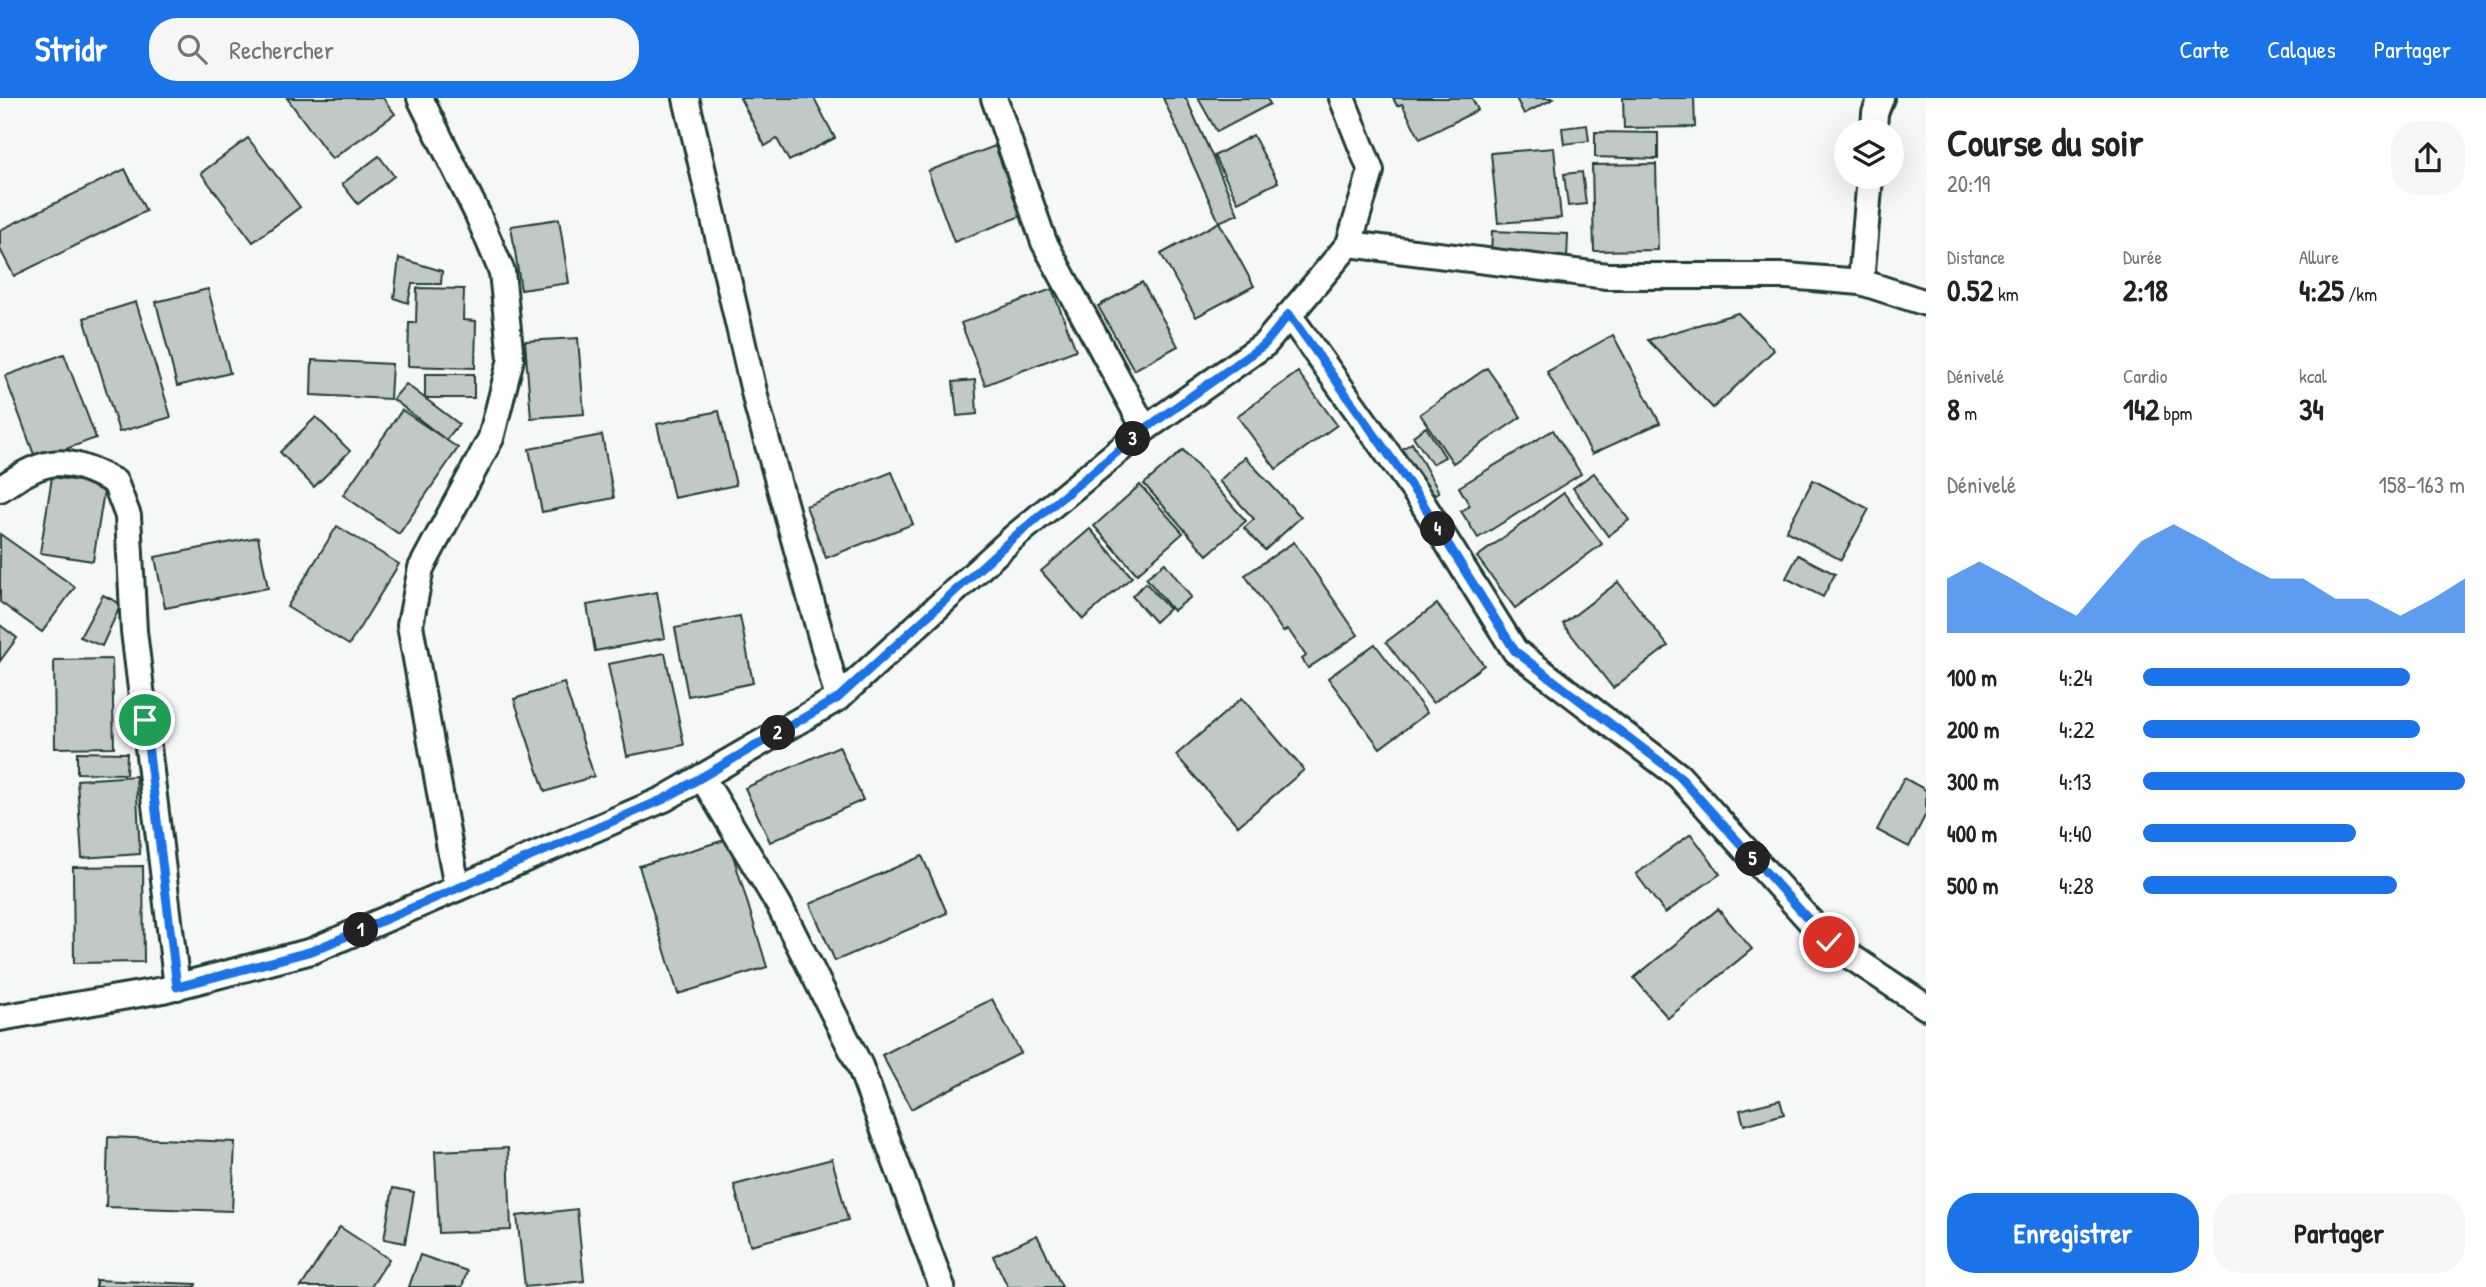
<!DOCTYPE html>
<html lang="fr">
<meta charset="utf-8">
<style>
:root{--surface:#fff;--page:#f6f6f6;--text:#222;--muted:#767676;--accent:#1a73e8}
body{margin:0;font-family:"Patrick Hand",sans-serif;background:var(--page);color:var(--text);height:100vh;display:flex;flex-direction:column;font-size:26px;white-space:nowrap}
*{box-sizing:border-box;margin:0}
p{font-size:23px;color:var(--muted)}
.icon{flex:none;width:38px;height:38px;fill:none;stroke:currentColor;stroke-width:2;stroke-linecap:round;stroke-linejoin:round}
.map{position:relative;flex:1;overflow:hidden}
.sheet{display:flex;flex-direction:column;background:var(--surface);width:560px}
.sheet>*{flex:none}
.tools{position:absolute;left:1834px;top:21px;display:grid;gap:14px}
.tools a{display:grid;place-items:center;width:70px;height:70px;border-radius:50%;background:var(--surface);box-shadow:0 7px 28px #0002;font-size:35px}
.pin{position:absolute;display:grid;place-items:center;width:60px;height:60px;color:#fff;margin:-30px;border:4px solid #fff;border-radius:50%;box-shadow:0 2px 7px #0007}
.km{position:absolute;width:35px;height:35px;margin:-18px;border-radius:50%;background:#222;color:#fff;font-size:19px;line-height:35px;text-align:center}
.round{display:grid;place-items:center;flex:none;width:74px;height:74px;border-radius:28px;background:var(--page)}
.summary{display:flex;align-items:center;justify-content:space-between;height:119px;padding:0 21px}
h1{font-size:38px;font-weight:700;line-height:52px}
.metrics{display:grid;grid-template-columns:repeat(3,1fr);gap:10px;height:119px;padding:7px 21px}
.metrics div{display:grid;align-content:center}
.metrics b{font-size:30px;font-weight:700}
.metrics small{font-size:19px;font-weight:400}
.metrics p{font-size:19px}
.chart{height:196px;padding:14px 21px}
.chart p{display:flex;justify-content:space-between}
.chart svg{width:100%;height:126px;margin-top:7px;fill:var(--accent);opacity:.7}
.cta{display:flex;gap:14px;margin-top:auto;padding:14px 21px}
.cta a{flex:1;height:80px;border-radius:28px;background:var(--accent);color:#fff;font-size:28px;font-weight:700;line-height:80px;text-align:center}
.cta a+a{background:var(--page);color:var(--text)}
ul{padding:0 21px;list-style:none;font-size:23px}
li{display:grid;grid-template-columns:112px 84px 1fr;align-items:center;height:52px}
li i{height:18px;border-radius:9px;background:var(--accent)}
header{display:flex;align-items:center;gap:42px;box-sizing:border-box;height:98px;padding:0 35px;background:var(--accent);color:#fff}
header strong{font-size:33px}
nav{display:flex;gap:38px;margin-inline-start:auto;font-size:24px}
.search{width:490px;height:63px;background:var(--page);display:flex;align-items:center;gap:18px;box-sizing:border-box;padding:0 24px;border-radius:28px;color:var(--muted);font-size:26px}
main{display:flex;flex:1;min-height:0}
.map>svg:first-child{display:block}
</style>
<header>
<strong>Stridr</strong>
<div class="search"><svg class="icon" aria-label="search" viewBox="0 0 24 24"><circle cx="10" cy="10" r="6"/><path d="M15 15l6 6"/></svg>Rechercher</div>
<nav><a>Carte</a><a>Calques</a><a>Partager</a></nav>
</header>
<main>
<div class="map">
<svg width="1926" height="1189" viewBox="0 0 1926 1189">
<rect width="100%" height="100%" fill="#f6f7f7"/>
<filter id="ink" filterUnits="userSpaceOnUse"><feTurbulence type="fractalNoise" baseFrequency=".0143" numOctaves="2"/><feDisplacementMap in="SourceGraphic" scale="14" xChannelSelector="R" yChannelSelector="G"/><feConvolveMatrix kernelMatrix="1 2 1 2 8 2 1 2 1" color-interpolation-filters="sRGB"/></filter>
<g filter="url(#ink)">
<!-- building -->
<g fill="#c0c9c6" stroke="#1f3d34" stroke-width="2">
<polygon points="287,0 383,0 395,16 332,61"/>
<polygon points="740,0 814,0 835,40 789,63 777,41 765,48"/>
<polygon points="1163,0 1186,0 1238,116 1219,124"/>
<polygon points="1198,0 1267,0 1270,6 1217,34"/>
<polygon points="1393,0 1472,0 1478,12 1420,41 1402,6 1397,8"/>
<polygon points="1516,0 1555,0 1524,16"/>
<polygon points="1623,0 1694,0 1695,29 1624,30"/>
<polygon points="1587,27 1589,43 1564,46 1562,30"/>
<polygon points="1595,34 1658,35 1658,61 1595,59"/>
<polygon points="1253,37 1278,84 1238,104 1214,58"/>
<polygon points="248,40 300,109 253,144 201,75"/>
<polygon points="995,48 1021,118 954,144 928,73"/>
<polygon points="1554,50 1561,120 1498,125 1491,55"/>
<polygon points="379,58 394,78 358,106 342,86"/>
<polygon points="1656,66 1658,152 1594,153 1592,67"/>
<polygon points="125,71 146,113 14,178 0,151 0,132"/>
<polygon points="1582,74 1586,106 1568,108 1564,76"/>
<polygon points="559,121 569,185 521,192 511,128"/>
<polygon points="1219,124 1254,188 1196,219 1161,156"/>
<polygon points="1492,133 1568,136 1567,163 1491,160"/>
<polygon points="399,160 442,173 441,186 412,186 408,205 394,200"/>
<polygon points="1142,184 1178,248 1134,272 1098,208"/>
<polygon points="417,190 464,191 463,222 476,223 475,270 408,268 409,225 416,225"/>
<polygon points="208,191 230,275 177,288 156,204"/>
<polygon points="1052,191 1076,252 985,287 961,225"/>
<polygon points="136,204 171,319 119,334 84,220"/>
<polygon points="1738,215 1774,252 1713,310 1648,242"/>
<polygon points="1613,237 1660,325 1592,356 1547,274"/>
<polygon points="578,240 584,316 531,320 525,243"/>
<polygon points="64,256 96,340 36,362 5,278"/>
<polygon points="312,262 392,266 390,301 311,297"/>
<polygon points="1487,270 1521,319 1453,365 1420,316"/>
<polygon points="1298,274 1337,327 1276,371 1237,318"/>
<rect x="425" y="276" width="49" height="24"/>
<polygon points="975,282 977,316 957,318 953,284"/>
<polygon points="406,286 459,326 446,342 393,301"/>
<polygon points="402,312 458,350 399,436 343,397"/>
<polygon points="719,313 736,387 674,400 657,326"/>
<polygon points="316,319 350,353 314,389 280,354"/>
<polygon points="1426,329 1445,359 1432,366 1413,338"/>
<polygon points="1553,332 1581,376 1478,440 1461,413 1470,408 1459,389"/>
<polygon points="602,337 614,400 542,414 529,351"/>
<polygon points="1412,345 1439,394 1428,400 1402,351"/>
<polygon points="1183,352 1246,423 1207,457 1144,386"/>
<polygon points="1245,359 1301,419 1265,452 1244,430 1254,421 1219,383"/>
<polygon points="892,374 913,426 826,460 806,408"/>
<polygon points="1594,375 1629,422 1608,438 1573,390"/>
<polygon points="52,379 105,387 93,463 40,455"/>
<polygon points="1813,382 1869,411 1841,462 1786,433"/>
<polygon points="1140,387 1183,435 1137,476 1094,428"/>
<polygon points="1564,395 1602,446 1515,510 1477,459"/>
<polygon points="337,428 399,466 349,547 287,509"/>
<polygon points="1090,431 1132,479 1083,521 1041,473"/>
<polygon points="0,436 75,489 42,534 0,504"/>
<polygon points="258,439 268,490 165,510 155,459"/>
<polygon points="1294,444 1358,537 1308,570 1302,561 1306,558 1288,531 1283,534 1245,477"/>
<polygon points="1798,457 1835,476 1823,499 1786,480"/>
<polygon points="1165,465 1191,499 1173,513 1146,480"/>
<polygon points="1618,484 1668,548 1613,590 1563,526"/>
<polygon points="1146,485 1169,511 1155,524 1132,498"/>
<polygon points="657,494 665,540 595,553 587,507"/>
<polygon points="103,497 121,506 102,548 80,539"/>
<polygon points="1437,506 1484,567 1433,605 1386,544"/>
<polygon points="740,518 753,585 688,598 675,530"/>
<polygon points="0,527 17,540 0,563"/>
<polygon points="1375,546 1427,615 1380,650 1328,580"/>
<polygon points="665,555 684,647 627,658 608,566"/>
<polygon points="112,561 114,649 55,650 54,562"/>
<polygon points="564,585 594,678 545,694 514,601"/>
<polygon points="1242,600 1304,672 1238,728 1176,657"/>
<polygon points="839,648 863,702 770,744 745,690"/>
<polygon points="77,654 127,655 126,676 77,675"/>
<polygon points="136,678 140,756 82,760 77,682"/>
<polygon points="1904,680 1926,692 1926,716 1909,749 1877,732"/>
<polygon points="1691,736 1720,776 1665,815 1636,776"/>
<polygon points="728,741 767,869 678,896 639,768"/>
<polygon points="922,758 947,815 835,863 810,806"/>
<polygon points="143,768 144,864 74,865 73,769"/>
<polygon points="1718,811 1752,851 1668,920 1634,880"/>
<polygon points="992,901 1021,955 911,1011 882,957"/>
<polygon points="1780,1002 1784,1016 1744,1027 1740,1012"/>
<polygon points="108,1039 235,1044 232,1113 106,1109"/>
<polygon points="508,1050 511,1132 439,1135 435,1053"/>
<polygon points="832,1061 848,1122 750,1147 734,1087"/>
<polygon points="393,1090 414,1094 405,1145 384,1141"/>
<polygon points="577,1111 584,1183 525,1189 517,1118"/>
<polygon points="340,1129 389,1161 371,1189 301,1189"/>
<polygon points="1037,1137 1062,1189 1008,1189 993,1158"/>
<polygon points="420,1157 467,1173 462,1189 409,1189"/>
<polygon points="96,1182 196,1186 195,1189 96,1189"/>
</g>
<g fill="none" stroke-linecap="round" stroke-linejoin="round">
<!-- street casing -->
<g stroke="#1f3d34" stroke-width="30">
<g id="street">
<polyline points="420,0 477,115 502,174 511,261 491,340 421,470 410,527 457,790"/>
<polyline points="686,0 758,311 838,600"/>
<polyline points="994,0 1044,144 1145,331"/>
<polyline points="1874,33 1875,15 1881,0"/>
<polyline points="1349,146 1607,178 1787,178 1861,184 1926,205"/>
<polyline points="1861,184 1870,79"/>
<polyline points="1289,217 1420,401 1515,553 1679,678 1829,844 1926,909"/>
<path d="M0,391C48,358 64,358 115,384L128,418L134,533L177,889"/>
<polyline points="702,679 779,807 860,968 942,1189"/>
<polyline points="0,920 163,892 312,853 664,701 838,600 1014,439 1145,331 1265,246 1349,146 1371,73 1342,0"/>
</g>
</g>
<!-- street -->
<use href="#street" stroke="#fff" stroke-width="24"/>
</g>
</g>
<g fill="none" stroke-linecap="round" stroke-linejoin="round" filter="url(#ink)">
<!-- route casing -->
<g stroke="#fff" stroke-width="14">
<polyline id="route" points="145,622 177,889 312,853 664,701 838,600 1014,439 1145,331 1265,246 1289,216 1420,401 1515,553 1679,678 1829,844"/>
</g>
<!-- route -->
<use href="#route" stroke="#1a73e8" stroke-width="9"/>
</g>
</svg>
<div class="tools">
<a><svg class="icon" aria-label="layers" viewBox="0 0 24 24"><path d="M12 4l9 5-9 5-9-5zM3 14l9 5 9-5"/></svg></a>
</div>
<div class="pin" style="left:145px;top:622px;background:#1e9e55"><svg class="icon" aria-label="arrive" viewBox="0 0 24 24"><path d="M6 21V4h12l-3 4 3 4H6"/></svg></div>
<div class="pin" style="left:1829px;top:844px;background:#d93025"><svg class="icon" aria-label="check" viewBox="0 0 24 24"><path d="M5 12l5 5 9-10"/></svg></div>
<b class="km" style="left:361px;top:832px">1</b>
<b class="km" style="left:778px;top:635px">2</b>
<b class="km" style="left:1133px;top:341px">3</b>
<b class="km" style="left:1438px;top:431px">4</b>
<b class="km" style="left:1753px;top:761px">5</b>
</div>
<section class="sheet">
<div class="summary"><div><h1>Course du soir</h1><p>20:19</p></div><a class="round"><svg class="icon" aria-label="share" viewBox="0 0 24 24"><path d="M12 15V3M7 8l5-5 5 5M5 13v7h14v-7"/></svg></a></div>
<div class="metrics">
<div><p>Distance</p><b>0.52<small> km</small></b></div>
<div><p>Durée</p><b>2:18</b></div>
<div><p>Allure</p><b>4:25<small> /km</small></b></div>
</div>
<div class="metrics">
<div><p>Dénivelé</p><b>8<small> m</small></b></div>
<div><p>Cardio</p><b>142<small> bpm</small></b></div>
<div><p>kcal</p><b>34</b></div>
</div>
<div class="chart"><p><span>Dénivelé</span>158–163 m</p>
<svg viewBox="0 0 160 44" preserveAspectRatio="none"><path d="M0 44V25L10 19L20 25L30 32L40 38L50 25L60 12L70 6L80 12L90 19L100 25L110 25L120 32L130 32L140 38L150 32L160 25V44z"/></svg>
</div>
<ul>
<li><b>100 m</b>4:24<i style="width:83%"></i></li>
<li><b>200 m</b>4:22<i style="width:86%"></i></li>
<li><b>300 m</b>4:13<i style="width:100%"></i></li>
<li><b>400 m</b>4:40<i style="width:66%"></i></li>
<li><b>500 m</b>4:28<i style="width:79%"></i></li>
</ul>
<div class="cta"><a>Enregistrer</a><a>Partager</a></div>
</section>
</main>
